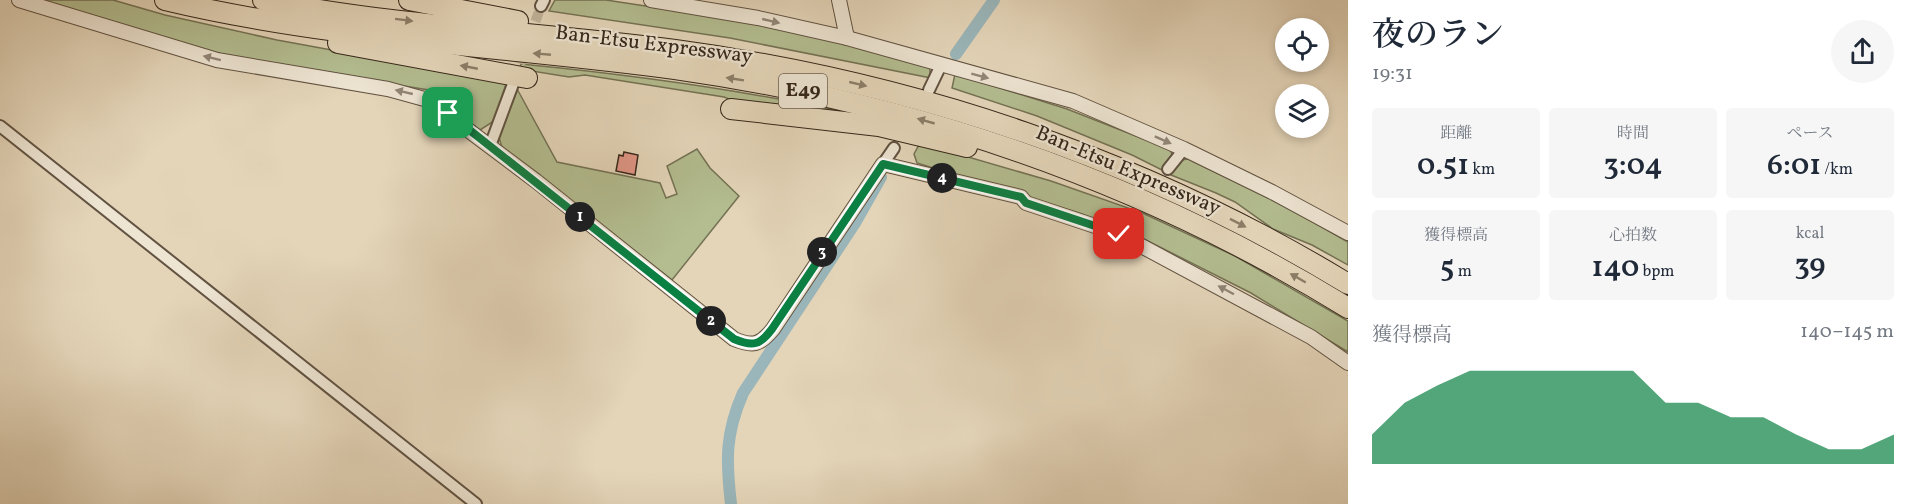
<!DOCTYPE html>
<html lang="ja">
<meta charset="utf-8">
<style>
:root{--surface:#fff;--page:#f6f6f7;--text:#1f2937;--muted:#747a83;--accent:#0b8043}
body{margin:0;font-family:Vollkorn,"Noto Serif JP",serif;background:var(--page);color:var(--text);height:100vh;display:flex;flex-direction:column;font-size:22px;white-space:nowrap}
*{box-sizing:border-box;margin:0}
p{font-size:20px;color:var(--muted)}
.icon{flex:none;width:33px;height:33px;fill:none;stroke:currentColor;stroke-width:2;stroke-linecap:round;stroke-linejoin:round}
.map{position:relative;flex:1;overflow:hidden}
.panel{display:flex;flex-direction:column;background:var(--surface);width:570px}
.panel>*{flex:none}
.fabs{position:absolute;left:1275px;top:18px;display:grid;gap:12px}
.fabs a{display:grid;place-items:center;width:54px;height:54px;border-radius:50%;background:var(--surface);box-shadow:0 3px 9px #0003;font-size:30px}
.pin{position:absolute;display:grid;place-items:center;width:51px;height:51px;color:#fff;margin:-26px;border-radius:12px;box-shadow:0 3px 9px #0006}
.km{position:absolute;width:30px;height:30px;margin:-15px;border-radius:50%;background:#222;color:#fff;font-size:16px;line-height:30px;text-align:center}
.round{display:grid;place-items:center;flex:none;width:63px;height:63px;border-radius:32px;background:var(--page)}
.head{display:flex;align-items:center;justify-content:space-between;height:102px;padding:0 24px}
h1{font-size:33px;font-weight:600;line-height:45px}
.stats{display:grid;grid-template-columns:repeat(3,1fr);gap:9px;height:102px;padding:6px 24px}
.stats div{display:grid;align-content:center;border-radius:6px;background:var(--page);text-align:center}
.stats b{font-size:30px;font-weight:600}
.stats small{font-size:16px;font-weight:400}
.stats p{font-size:16px}
.chart{height:168px;padding:12px 24px}
.chart p{display:flex;justify-content:space-between}
.chart svg{width:100%;height:108px;margin-top:6px;fill:var(--accent);opacity:.7}
main{display:flex;flex:1;min-height:0}
.map>svg:first-child{display:block}
</style>
<main>
<div class="map">
<svg width="1348" height="504" viewBox="0 0 1348 504">
<rect width="100%" height="100%" fill="#e4d5b9"/>
<filter id="stains"><feTurbulence type="fractalNoise" baseFrequency=".00333" numOctaves="4"/><feColorMatrix values="0 0 0 0 .2 0 0 0 0 .09 0 0 0 0 .02 0 0 0 .5 -.17"/></filter>
<radialGradient id="worn" r=".72"><stop offset=".6" stop-color="#630" stop-opacity="0"/><stop offset="1" stop-color="#630" stop-opacity=".3"/></radialGradient>
<!-- green -->
<g fill="#b3bd90" stroke="#747254" stroke-width="1.5">
<polygon points="36,0 113,0 165,15 277,40 507,82 494,121 480,130 429,90 273,65 209,51"/>
<polygon points="555,0 606,0 738,20 897,51 929,65 931,78 730,38 549,11"/>
<path d="M521,64C634,75 746,90 857,115L744,105L724,97L585,75L569,77L519,69Z"/>
<polygon points="955,74 1067,109 1169,149 1173,155 1162,170 1132,155 1037,116 952,88"/>
<polygon points="516,87 557,162 660,183 666,198 677,194 667,166 697,149 710,168 739,196 672,280 502,147 499,138"/>
<path d="M920,143L1051,181L1134,210C1114,233 1107,224 1082,214L917,163L914,154Z"/>
<polygon points="1188,159 1285,206 1348,242 1348,265 1312,245 1273,229 1235,202 1216,193 1171,175 1172,170 1181,160"/>
<polygon points="1136,210 1235,256 1348,321 1348,352 1251,293 1134,234 1132,230 1132,218 1130,218"/>
</g>
<g fill="none" stroke-linecap="round" stroke-linejoin="round">
<!-- canal -->
<g stroke="#9ab6ba" stroke-width="12">
<polyline points="956,54 994,0"/>
<path d="M731,504C726,461 725,434 743,393L855,223L881,177"/>
</g>
</g>
<!-- building -->
<polygon fill="#e29687" stroke="#352619" stroke-width="1.5" points="624,152 638,155 635,175 616,171 619,155 623,156"/>
<g fill="none" stroke-linecap="round" stroke-linejoin="round">
<!-- minor-tunnel -->
<g stroke="#c1b299" stroke-width="10" stroke-dasharray="10 5" stroke-linecap="butt">
<polyline points="515,78 541,6"/>
<polyline points="1128,219 1145,198"/>
</g>
<!-- minor casing -->
<g stroke="#615241" stroke-width="14">
<g id="minor">
<polyline points="541,6 544,0"/>
<polyline points="929,90 941,65"/>
<polyline points="0,126 476,504"/>
<polyline points="490,146 513,84"/>
<polyline points="883,164 894,148"/>
<polyline points="1168,169 1184,149"/>
<polyline points="1119,234 1128,219"/>
</g>
</g>
<!-- tertiary casing -->
<g stroke="#615241" stroke-width="16">
<g id="tertiary">
<path d="M19,0L217,60L388,89L428,100L536,181L734,339C753,347 760,345 773,329L883,164L1021,197L1026,203L1119,234L1311,337L1348,363"/>
<polyline points="651,0 758,18 847,38 1073,101 1184,149 1272,192 1348,233"/>
<polyline points="839,0 847,38"/>
</g>
</g>
<!-- motorway casing -->
<g stroke="#352619" stroke-width="22">
<g id="motorway">
<path d="M165,0C332,40 505,46 675,69C914,103 1142,181 1348,308"/>
<path d="M263,0C398,27 538,32 675,50C913,82 1143,159 1348,284"/>
<polyline points="409,0 518,21"/>
<polyline points="338,43 527,78"/>
<polyline points="731,109 879,126 967,147"/>
</g>
</g>
<!-- minor -->
<use href="#minor" stroke="#ede4d2" stroke-width="10"/>
<!-- tertiary -->
<use href="#tertiary" stroke="#ede4d2" stroke-width="14"/>
<!-- motorway -->
<use href="#motorway" stroke="#e4d5b9" stroke-width="20"/>
</g>
<!-- one-way arrows -->
<defs><path id="oneway-solid" d="M-6-.8H1V-3.2L6.5 0L1 3.2V.8H-6Z" transform="scale(1.5)"/></defs>
<g fill="#8c7e69">
<use href="#oneway-solid" transform="translate(404 20) rotate(7)"/>
<use href="#oneway-solid" transform="translate(542 54) rotate(-175)"/>
<use href="#oneway-solid" transform="translate(469 67) rotate(-169)"/>
<use href="#oneway-solid" transform="translate(735 79) rotate(-171)"/>
<use href="#oneway-solid" transform="translate(858 84) rotate(13)"/>
<use href="#oneway-solid" transform="translate(926 121) rotate(-164)"/>
<use href="#oneway-solid" transform="translate(1238 223) rotate(27)"/>
<use href="#oneway-solid" transform="translate(1298 278) rotate(-150)"/>
</g>
<g fill="#918576">
<use href="#oneway-solid" transform="translate(771 21) rotate(13)"/>
<use href="#oneway-solid" transform="translate(212 58) rotate(-166)"/>
<use href="#oneway-solid" transform="translate(980 76) rotate(15)"/>
<use href="#oneway-solid" transform="translate(404 92) rotate(-167)"/>
<use href="#oneway-solid" transform="translate(1163 140) rotate(24)"/>
<use href="#oneway-solid" transform="translate(1226 290) rotate(-152)"/>
</g>
<g fill="none" stroke-linecap="round" stroke-linejoin="round">
<!-- route casing -->
<g stroke="#fff" stroke-width="12">
<path id="route" d="M448,113L734,339C753,347 760,345 772,329L883,164L1021,197L1026,203L1119,234"/>
</g>
<!-- route -->
<use href="#route" stroke="#0b8043" stroke-width="8"/>
</g>
<g text-anchor="middle" dominant-baseline="central" stroke-width="4.5" stroke-linejoin="round" paint-order="stroke">
<!-- shield labels -->
<rect fill="#ede4d2" stroke="#6c5f50" stroke-width="1.5" x="779" y="74" width="48" height="34" rx="4.5"/>
<g font-size="20" font-weight="bold" fill="#352619">
<text x="803" y="91">E49</text>
</g>
<!-- street labels -->
<g font-size="21" fill="#352619" stroke="#ede4d2">
<text transform="translate(654 45) rotate(7)">Ban-Etsu Expressway</text>
<text transform="translate(1128 171) rotate(23)">Ban-Etsu Expressway</text>
</g>
</g>
<rect width="100%" height="100%" filter="url(#stains)"/>
<rect width="100%" height="100%" fill="url(#worn)"/>
</svg>
<div class="fabs">
<a><svg class="icon" aria-label="locate" viewBox="0 0 24 24"><circle cx="12" cy="12" r="6"/><path d="M12 2v4M12 18v4M2 12h4M18 12h4"/></svg></a>
<a><svg class="icon" aria-label="layers" viewBox="0 0 24 24"><path d="M12 4l9 5-9 5-9-5zM3 14l9 5 9-5"/></svg></a>
</div>
<div class="pin" style="left:448px;top:113px;background:#1e9e55"><svg class="icon" aria-label="arrive" viewBox="0 0 24 24"><path d="M6 21V4h12l-3 4 3 4H6"/></svg></div>
<div class="pin" style="left:1119px;top:234px;background:#d93025"><svg class="icon" aria-label="check" viewBox="0 0 24 24"><path d="M5 12l5 5 9-10"/></svg></div>
<b class="km" style="left:580px;top:217px">1</b>
<b class="km" style="left:711px;top:321px">2</b>
<b class="km" style="left:822px;top:252px">3</b>
<b class="km" style="left:942px;top:178px">4</b>
</div>
<section class="panel">
<div class="head"><div><h1>夜のラン</h1><p>19:31</p></div><a class="round"><svg class="icon" aria-label="share" viewBox="0 0 24 24"><path d="M12 15V3M7 8l5-5 5 5M5 13v7h14v-7"/></svg></a></div>
<div class="stats">
<div><p>距離</p><b>0.51<small> km</small></b></div>
<div><p>時間</p><b>3:04</b></div>
<div><p>ペース</p><b>6:01<small> /km</small></b></div>
</div>
<div class="stats">
<div><p>獲得標高</p><b>5<small> m</small></b></div>
<div><p>心拍数</p><b>140<small> bpm</small></b></div>
<div><p>kcal</p><b>39</b></div>
</div>
<div class="chart"><p><span>獲得標高</span>140–145 m</p>
<svg viewBox="0 0 160 44" preserveAspectRatio="none"><path d="M0 44V32L10 19L20 12L30 6L40 6L50 6L60 6L70 6L80 6L90 19L100 19L110 25L120 25L130 32L140 38L150 38L160 32V44z"/></svg>
</div>
</section>
</main>
